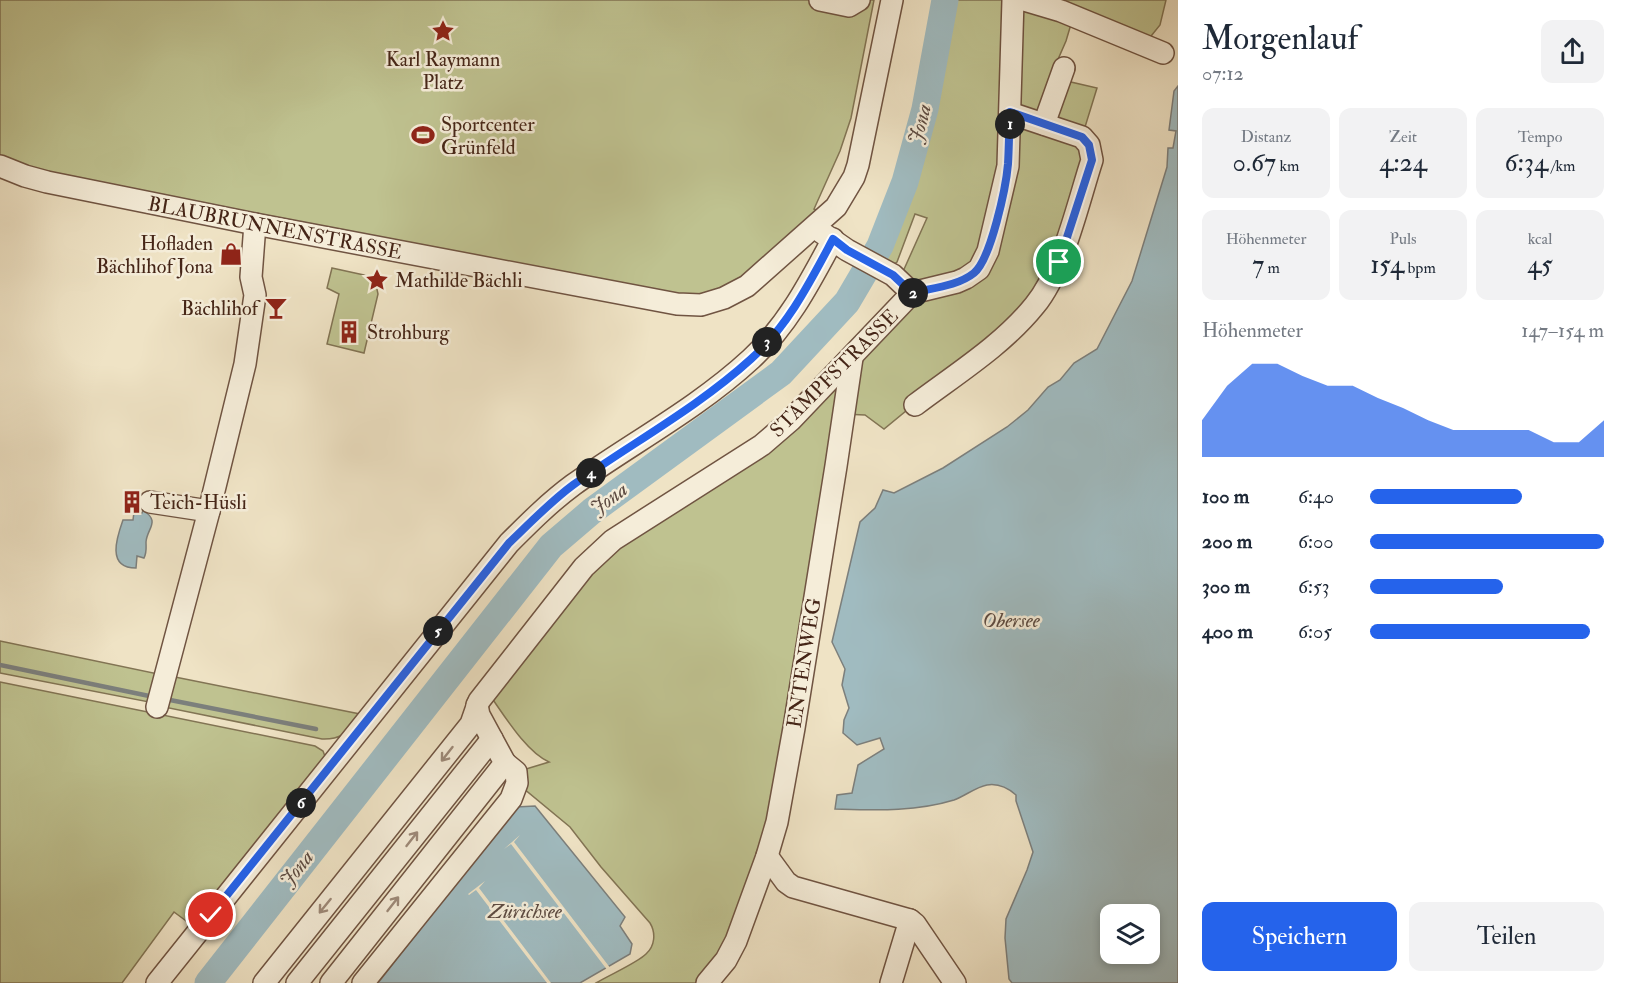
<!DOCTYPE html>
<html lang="de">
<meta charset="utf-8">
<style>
:root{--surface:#fff;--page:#f2f2f3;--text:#1f2937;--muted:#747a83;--accent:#2563eb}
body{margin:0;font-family:"IM FELL Double Pica",serif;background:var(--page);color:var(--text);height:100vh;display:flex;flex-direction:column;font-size:22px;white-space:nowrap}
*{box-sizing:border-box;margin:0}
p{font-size:20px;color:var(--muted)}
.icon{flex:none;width:33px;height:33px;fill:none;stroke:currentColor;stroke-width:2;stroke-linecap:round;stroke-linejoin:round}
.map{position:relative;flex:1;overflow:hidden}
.panel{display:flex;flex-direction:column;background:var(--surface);width:450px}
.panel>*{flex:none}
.fabs{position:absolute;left:1100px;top:904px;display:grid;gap:12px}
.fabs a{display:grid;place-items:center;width:60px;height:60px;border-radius:12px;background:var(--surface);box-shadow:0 3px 9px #0003;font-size:30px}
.pin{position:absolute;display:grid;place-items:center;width:51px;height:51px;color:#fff;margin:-26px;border:3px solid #fff;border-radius:50%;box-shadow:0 2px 6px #0007}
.km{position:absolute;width:30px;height:30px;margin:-15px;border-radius:50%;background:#222;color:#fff;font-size:16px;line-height:30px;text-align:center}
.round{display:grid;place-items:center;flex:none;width:63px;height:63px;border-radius:12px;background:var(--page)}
.overview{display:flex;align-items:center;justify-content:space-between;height:102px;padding:0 24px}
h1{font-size:33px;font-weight:600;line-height:45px}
.metrics{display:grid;grid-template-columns:repeat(3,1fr);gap:9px;height:102px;padding:6px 24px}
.metrics div{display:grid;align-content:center;border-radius:12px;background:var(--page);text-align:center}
.metrics b{font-size:26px;font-weight:600}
.metrics small{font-size:16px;font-weight:400}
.metrics p{font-size:16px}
.chart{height:168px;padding:12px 24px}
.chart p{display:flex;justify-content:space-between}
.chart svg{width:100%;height:108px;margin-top:6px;fill:var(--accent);opacity:.7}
.cta{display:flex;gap:12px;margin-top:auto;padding:12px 24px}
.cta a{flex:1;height:69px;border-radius:12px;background:var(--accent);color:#fff;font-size:24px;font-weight:600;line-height:69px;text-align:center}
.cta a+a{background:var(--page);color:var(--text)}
ul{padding:0 24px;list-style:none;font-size:20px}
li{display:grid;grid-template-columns:96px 72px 1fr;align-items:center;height:45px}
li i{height:15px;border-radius:8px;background:var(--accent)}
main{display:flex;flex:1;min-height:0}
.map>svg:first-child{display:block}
</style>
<main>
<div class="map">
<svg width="1178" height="983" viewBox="0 0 1178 983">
<rect width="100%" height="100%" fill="#efe3c5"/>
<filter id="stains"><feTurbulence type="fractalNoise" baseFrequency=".00333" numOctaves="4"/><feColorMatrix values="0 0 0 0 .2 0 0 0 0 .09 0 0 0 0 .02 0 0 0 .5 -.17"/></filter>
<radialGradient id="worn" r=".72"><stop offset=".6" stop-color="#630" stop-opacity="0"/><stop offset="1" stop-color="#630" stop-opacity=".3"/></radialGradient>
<!-- green -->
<g fill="#bfc290" stroke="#827454" stroke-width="1.5">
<polygon points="0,0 874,0 851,118 840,151 814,209 824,213 753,274 709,295 663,295 4,163 0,179"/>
<path d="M955,0H1007L1003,155L980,256L963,272L919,281L901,276L927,218L915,214L897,262L890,267L884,264C917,178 937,91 955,0Z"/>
<path d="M1020,0H1166L1160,25L1147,41L1074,14L1066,41L1056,64L1071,82L1097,88L1085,127L1089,145L1036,304L884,429L865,415L843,414L777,822L707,983H596C609,975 637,963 646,954C655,946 656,933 650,923L601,867L570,827L517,783L516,772L549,762C526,752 504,715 489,694L591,568L693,495L913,305L990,264Z"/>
<polygon points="332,268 364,275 375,280 378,294 364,353 327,344 339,294 327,288"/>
<polygon points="0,641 163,675 154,703 0,673"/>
<path d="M170,676L365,715C350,729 344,740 322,739L164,707Z"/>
<polygon points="0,682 315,746 323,751 326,759 193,926 174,912 122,983 0,983"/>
</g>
<!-- water -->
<g fill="#a0bbc0" stroke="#7c7f7c" stroke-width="1.5" fill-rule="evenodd">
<path d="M1178,86V983H1012L1009,979L1005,938L1006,919L1027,870L1033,852L1016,801V795C1008,788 999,783 987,785C976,787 965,796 954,800C915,812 874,810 835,809L837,795L852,793L858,765L884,749L880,738L857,745L843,733L844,720L849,708L842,685L845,669L832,642L860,522L875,508L883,490L894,493L943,468L1007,427L1028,410L1048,387L1060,380L1074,363L1097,349L1132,281L1167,167L1168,148H1173L1176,131L1169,130L1174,91ZM1110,915H1149V954H1110Z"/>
<path d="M143,510C161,522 147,528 146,542C146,548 147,552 144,558L137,556L136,568C106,568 117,537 123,520H133L134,512L142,513Z"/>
<polygon points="535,806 625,917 620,926 632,944 630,954 580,983 378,983 516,807"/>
</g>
<!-- pier -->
<g fill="#efe3c5">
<polygon points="520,835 514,842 611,969 608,971 511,844 504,849"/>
<polygon points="485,881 479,888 551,983 547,983 476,890 469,895 468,894"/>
</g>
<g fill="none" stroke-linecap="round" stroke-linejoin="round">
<!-- stream -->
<g stroke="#7c7f7c" stroke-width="4.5">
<polyline points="0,665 154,697"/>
<polyline points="165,699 316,729"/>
</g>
<!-- river -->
<polyline stroke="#a0bbc0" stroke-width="27" points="208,983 551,546 592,511 781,373 847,302 880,246 905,182 925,109 945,0"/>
<!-- minor casing -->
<g stroke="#705442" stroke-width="24">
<g id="minor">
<polyline points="820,0 849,6 859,0"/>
<polyline points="1024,0 1061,11 1163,53"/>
<polyline points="1044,124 1064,68"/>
<polyline points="0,166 25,176 47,182 255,224 677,304 701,305 724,298 747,286 836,207 854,177 858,165 892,0"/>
<polyline points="821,232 847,250 893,275 912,293"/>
<path d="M915,405C956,374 1003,345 1035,305C1063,271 1078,203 1092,160L1089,145L1082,137L1010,113"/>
<polyline points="150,502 209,511 245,364 255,295 251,277 255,224"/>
<polyline points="157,707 209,511"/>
<polyline points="767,856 786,882 793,887 910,920 915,924 955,983"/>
<path d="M157,983L509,543C530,522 550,502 573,485C632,443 698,408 751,359C788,325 810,282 833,239"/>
<polyline points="264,983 471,724 479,701 584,567 613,540 762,445 791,420 912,293 957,282 966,278 979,269 988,251 1008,166 1013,0"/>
<polyline points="297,983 492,739"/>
<polyline points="331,983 505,763 479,715 477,705"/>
<polyline points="363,983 511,799 517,783 516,772 505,763"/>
<polyline points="707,983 726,960 736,941 767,856 777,822 794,728 836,466 852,358"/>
<polyline points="891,983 910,920"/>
</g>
</g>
<!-- minor -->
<use href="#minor" stroke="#f5edd9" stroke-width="21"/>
</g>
<!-- one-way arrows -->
<defs><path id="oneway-shaft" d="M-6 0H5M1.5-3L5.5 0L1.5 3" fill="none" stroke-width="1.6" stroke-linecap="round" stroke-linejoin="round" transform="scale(1.5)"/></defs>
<g stroke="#9d8978">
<use href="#oneway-shaft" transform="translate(447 754) rotate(128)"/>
<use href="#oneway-shaft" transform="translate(412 839) rotate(-52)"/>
<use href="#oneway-shaft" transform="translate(393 904) rotate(-52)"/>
<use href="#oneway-shaft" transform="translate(325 906) rotate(129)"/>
</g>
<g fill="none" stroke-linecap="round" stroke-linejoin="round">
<!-- route casing -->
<g stroke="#fff" stroke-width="12">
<path id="route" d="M211,915L509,543C530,523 550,502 573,485C632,443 697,408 751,359C788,326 810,282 833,239L847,250L893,275L912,293C932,288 958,286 974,273C991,259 1006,187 1008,164C1009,147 1009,130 1010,112L1082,137L1089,145L1092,160L1059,262"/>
</g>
<!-- route -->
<use href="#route" stroke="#2563eb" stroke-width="8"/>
</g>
<!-- icons -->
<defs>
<g id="sight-bare" transform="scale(1.8)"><path d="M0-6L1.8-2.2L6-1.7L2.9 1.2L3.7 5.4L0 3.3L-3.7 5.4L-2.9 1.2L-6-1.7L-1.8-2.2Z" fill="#8f2418" stroke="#f5edd9" stroke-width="2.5" paint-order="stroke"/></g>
<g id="stadium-bare" transform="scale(1.8)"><path d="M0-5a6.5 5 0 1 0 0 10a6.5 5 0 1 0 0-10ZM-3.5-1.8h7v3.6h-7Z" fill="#8f2418" stroke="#f5edd9" stroke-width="2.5" paint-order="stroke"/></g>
<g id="shop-bare" transform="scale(1.8)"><path d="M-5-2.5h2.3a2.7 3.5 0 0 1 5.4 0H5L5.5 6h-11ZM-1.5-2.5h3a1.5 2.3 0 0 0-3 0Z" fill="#8f2418" stroke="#f5edd9" stroke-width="2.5" paint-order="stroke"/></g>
<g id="bar-bare" transform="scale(1.8)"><path d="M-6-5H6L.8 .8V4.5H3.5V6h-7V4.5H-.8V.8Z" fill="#8f2418" stroke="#f5edd9" stroke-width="2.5" paint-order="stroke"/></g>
<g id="building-bare" transform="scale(1.8)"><path d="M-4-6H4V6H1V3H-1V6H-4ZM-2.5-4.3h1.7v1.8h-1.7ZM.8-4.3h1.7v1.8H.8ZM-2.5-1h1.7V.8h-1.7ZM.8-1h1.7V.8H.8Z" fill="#8f2418" stroke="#f5edd9" stroke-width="2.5" paint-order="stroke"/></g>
</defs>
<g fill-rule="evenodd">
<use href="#sight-bare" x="443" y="31"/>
<use href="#stadium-bare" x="423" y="135"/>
<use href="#shop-bare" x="231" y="254"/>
<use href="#sight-bare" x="377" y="280"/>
<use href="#bar-bare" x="276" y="308"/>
<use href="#building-bare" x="349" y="332"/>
<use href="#building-bare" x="132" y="502"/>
</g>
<g text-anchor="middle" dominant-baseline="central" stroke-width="5" stroke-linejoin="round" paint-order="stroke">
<!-- poi labels -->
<g font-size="20" fill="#452517" stroke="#f5edd9" text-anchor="start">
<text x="443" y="59" text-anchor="middle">Karl Raymann<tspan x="443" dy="23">Platz</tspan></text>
<text x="441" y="124">Sportcenter<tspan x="441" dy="23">Grünfeld</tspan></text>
<text x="213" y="243" text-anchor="end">Hofladen<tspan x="213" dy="23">Bächlihof Jona</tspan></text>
<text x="395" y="280">Mathilde Bächli</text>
<text x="258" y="308" text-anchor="end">Bächlihof</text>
<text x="367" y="332">Strohburg</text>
<text x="150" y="502">Teich-Hüsli</text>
</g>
<!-- street labels -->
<g font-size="20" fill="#452517" stroke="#f5edd9">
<text transform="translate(275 228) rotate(11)">BLAUBRUNNENSTRASSE</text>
<text transform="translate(834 373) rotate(-45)">STAMPFSTRASSE</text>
<text transform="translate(804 663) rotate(-81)">ENTENWEG</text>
</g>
<!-- water labels -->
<g font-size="21" font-style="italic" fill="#5c4a41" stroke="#f5edd9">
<text transform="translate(920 124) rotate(-76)">Jona</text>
<text transform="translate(609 499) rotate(-37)">Jona</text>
<text x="1011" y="620">Obersee</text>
<text transform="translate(297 869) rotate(-52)">Jona</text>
<text x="525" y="911">Zürichsee</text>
</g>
</g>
<rect width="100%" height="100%" filter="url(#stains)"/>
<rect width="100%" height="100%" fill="url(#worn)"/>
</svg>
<div class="fabs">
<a><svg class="icon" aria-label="layers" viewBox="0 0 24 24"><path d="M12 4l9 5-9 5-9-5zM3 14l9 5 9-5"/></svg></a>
</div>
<div class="pin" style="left:1059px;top:262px;background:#1e9e55"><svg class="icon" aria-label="arrive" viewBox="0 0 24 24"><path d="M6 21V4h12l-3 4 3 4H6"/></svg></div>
<div class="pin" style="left:211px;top:915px;background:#d93025"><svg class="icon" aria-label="check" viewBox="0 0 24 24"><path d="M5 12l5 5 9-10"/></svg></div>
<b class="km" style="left:1010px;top:124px">1</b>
<b class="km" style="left:913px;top:293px">2</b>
<b class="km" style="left:767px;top:342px">3</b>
<b class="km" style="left:591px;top:473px">4</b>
<b class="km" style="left:438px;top:631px">5</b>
<b class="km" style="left:301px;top:803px">6</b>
</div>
<section class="panel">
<div class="overview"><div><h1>Morgenlauf</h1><p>07:12</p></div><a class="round"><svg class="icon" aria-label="share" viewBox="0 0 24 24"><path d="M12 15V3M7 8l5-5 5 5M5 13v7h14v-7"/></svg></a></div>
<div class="metrics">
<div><p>Distanz</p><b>0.67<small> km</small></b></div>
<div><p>Zeit</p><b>4:24</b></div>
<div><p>Tempo</p><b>6:34<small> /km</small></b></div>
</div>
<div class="metrics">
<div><p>Höhenmeter</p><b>7<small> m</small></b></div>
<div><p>Puls</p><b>154<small> bpm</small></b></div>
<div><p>kcal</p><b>45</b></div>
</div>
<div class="chart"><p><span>Höhenmeter</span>147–154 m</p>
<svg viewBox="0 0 160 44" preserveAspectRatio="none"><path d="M0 44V29L10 15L20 6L30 6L40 11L50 15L60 15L70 20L80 24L90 29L100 33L110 33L120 33L130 33L140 38L150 38L160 29V44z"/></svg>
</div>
<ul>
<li><b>100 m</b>6:40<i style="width:65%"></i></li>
<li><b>200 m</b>6:00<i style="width:100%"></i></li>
<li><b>300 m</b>6:53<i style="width:57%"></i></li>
<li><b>400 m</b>6:05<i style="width:94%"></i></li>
</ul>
<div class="cta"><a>Speichern</a><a>Teilen</a></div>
</section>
</main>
